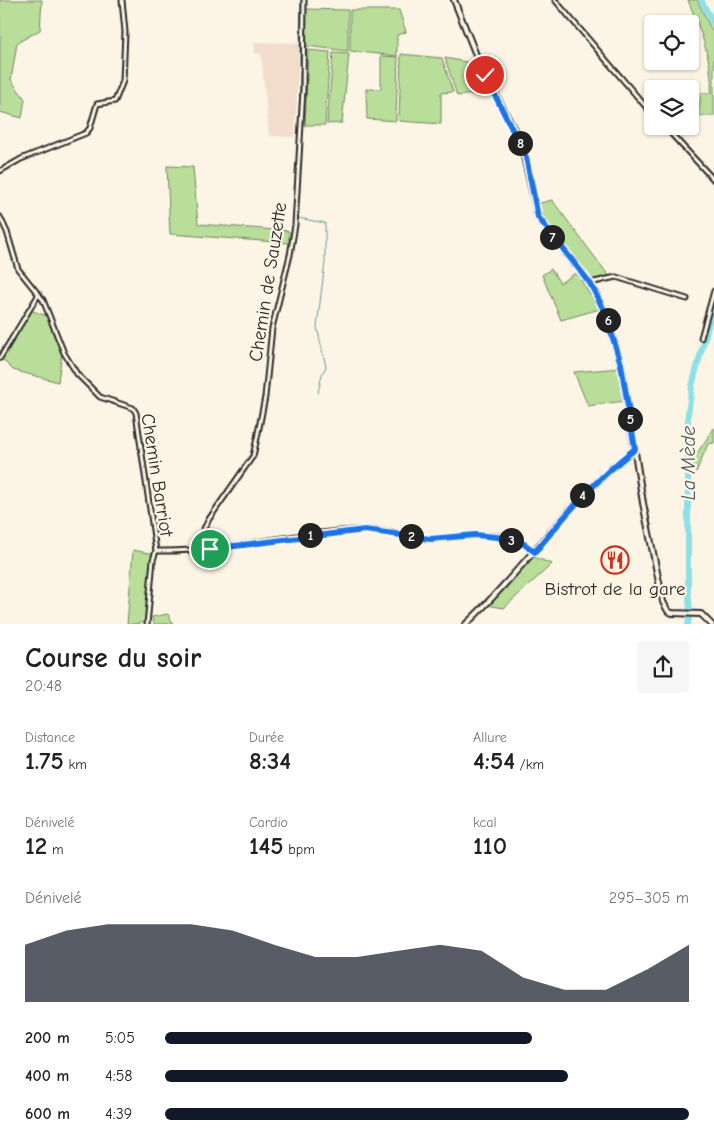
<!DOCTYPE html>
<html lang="fr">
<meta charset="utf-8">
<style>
:root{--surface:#fff;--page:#f6f6f6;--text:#202124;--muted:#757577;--accent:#111827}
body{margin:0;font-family:"Comic Neue",sans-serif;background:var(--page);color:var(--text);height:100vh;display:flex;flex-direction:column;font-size:19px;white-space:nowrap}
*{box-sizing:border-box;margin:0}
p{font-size:16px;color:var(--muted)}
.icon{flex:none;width:28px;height:28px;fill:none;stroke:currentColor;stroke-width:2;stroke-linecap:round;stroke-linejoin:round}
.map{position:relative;height:624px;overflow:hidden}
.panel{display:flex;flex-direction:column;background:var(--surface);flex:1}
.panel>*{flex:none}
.tools{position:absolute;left:644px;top:15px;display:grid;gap:10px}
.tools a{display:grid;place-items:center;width:55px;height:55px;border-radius:5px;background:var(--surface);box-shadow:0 1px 4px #0004;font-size:25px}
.pin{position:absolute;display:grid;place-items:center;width:42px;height:42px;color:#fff;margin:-21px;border:2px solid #fff;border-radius:50%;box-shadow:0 1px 5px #0007}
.km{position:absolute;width:25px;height:25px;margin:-12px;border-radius:50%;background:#222;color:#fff;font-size:14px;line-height:25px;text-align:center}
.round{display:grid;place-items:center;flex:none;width:52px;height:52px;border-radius:5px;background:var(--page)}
.head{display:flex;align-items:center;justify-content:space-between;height:85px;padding:0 25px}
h1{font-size:28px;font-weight:800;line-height:38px}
.stats{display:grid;grid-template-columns:repeat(3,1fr);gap:8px;height:85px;padding:5px 25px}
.stats div{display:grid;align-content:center}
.stats b{font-size:25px;font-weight:800}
.stats small{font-size:14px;font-weight:400}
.stats p{font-size:14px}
.chart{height:140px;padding:10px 25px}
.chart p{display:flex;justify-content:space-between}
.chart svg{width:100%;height:90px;margin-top:5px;fill:var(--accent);opacity:.7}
ul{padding:0 25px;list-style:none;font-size:16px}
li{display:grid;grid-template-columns:80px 60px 1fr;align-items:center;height:38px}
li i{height:12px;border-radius:6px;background:var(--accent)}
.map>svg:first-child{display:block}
</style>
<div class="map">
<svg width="714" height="625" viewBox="0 0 714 625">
<rect width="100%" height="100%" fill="#fcf5e5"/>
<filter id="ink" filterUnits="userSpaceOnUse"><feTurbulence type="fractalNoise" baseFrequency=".02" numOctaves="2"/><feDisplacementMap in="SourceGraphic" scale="10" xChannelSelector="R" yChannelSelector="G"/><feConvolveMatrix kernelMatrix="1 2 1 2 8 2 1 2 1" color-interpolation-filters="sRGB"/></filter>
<g filter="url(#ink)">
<!-- built -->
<polygon fill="#f2ddcc" points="254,42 299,43 295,137 269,136 261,54 255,53"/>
<!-- green -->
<g fill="#b8de99" stroke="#728462">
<polygon points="0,0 42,0 40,30 17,43 11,80 25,99 22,118 0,112"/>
<path d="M688,0H697L714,35V116H698L701,93H711C713,60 700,30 688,0Z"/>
<polygon points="305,9 348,10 348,51 306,46"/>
<polygon points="350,10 399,10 406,32 397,35 397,56 350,51"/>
<polygon points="308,50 330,52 325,125 305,125"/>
<polygon points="333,53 349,54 342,123 327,124"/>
<polygon points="401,54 442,58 453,92 441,93 441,124 399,121"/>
<polygon points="381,56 398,57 396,121 367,119 366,89 381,89"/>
<polygon points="445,58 477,64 492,92 457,96"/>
<polygon points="167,166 193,167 198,224 289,231 289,243 170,234"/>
<polygon points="552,200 609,276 595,280 591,278 551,232 536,204"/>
<polygon points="551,269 560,283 576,273 600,309 561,320 542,275"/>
<polygon points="30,310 47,316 62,353 58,382 13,370 1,358"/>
<polygon points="620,368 625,401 588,406 574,372"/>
<polygon points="714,428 714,443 708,444 696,472 693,465 695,456"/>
<polygon points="133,550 153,554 146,622 127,625"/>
<polygon points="534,557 552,564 504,608 487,605"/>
<polygon points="168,614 173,624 154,624 152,617"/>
</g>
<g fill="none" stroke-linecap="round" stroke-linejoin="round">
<!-- stream -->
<g stroke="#66989c" stroke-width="1">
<polyline points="300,38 301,0"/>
<polyline points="300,43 300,67"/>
<polyline points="299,128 300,71"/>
<polyline points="302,146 306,49"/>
<polyline points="300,166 302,149"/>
<polyline points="299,177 298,218 325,223 325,262 317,327 326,367 322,374 318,393"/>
</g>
<!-- river -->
<g stroke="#8ee0e8" stroke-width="6">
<polyline points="701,0 714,25"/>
<polyline points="688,625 690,611 688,589 688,414 692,386 714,304"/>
</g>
<!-- minor casing -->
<g stroke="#2b2b2b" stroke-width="7">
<g id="minor">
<polyline points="555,0 652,114"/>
<polyline points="664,126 714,180"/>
<polyline points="0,171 21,159 86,133 90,128 97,104 115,101 123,81 125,32 122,0"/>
<polyline points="0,217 7,232 18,269 43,300 64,353 77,374 100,397 133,408 136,413 156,551 153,560 147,625"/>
<polyline points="590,283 616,277 687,299"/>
<polyline points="701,338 714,291"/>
<polyline points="0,358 39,294"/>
<polyline points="193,550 209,519 253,456 257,438 265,397 272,328 290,255 295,225 303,90 304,0"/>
<path d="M156,551C226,553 294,531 364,530C386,529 409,539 432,539C464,538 507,526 534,551"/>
</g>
</g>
<!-- tertiary casing -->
<g stroke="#2b2b2b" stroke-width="8">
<g id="tertiary">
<polyline points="454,0 478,60 521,143 538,217 590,283 605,312 621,364 643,503 663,602 668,611 672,613 701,614 712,625"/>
<path d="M465,625C525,569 570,499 635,449"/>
</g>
</g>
<!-- minor -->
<use href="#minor" stroke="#fcf5e5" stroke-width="3"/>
<!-- tertiary -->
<use href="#tertiary" stroke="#fcf5e5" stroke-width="4"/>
</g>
</g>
<g fill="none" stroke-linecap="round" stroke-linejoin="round" filter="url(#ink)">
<!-- route casing -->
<g stroke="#fff" stroke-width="10">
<path id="route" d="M210,549L365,530L430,539L475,535L497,537L524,544L535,552C566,514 596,479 635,449L621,364L605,312L590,283L538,217L526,157L485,75"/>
</g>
<!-- route -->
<use href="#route" stroke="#1a73e8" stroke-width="6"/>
</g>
<!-- icons -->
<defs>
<g id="restaurant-ring" transform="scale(1.4375)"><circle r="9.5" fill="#fcf5e5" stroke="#c8321e" stroke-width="1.5"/><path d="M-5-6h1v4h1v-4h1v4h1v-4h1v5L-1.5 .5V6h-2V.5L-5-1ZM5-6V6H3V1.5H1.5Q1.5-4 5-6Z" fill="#c8321e"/></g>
</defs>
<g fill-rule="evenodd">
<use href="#restaurant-ring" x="615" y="560"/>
</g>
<g text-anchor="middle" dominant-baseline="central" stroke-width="4.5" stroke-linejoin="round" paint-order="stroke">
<!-- street labels -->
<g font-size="19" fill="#2b2b2b" stroke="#fcf5e5">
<text transform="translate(268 282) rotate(-81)">Chemin de Sauzette</text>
<text transform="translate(157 475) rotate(81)">Chemin Barriot</text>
</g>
<!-- poi labels -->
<g font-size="19" fill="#2b2b2b" stroke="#fcf5e5">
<text x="615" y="589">Bistrot de la gare</text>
</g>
<!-- water labels -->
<g font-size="20" font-style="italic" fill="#44585a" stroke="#fcf5e5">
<text transform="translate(688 463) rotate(-90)">La Mède</text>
</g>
</g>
</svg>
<div class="tools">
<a><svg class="icon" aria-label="locate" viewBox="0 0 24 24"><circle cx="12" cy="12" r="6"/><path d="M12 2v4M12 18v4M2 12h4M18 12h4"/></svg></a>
<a><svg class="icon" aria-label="layers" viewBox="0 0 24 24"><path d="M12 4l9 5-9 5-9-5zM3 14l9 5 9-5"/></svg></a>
</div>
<div class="pin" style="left:210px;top:549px;background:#1e9e55"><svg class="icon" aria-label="arrive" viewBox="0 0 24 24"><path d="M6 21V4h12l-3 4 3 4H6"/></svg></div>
<div class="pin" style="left:485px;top:75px;background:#d93025"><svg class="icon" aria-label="check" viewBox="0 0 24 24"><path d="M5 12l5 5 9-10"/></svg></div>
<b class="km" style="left:310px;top:535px">1</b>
<b class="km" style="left:411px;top:536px">2</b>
<b class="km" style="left:511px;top:540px">3</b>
<b class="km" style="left:582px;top:495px">4</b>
<b class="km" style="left:630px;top:419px">5</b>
<b class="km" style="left:608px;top:320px">6</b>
<b class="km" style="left:552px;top:237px">7</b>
<b class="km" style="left:520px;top:143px">8</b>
</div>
<section class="panel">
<div class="head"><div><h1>Course du soir</h1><p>20:48</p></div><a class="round"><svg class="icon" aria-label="share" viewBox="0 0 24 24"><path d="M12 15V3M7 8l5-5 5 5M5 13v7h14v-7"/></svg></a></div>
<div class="stats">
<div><p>Distance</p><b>1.75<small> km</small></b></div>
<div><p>Durée</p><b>8:34</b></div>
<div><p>Allure</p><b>4:54<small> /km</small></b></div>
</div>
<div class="stats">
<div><p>Dénivelé</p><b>12<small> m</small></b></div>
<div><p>Cardio</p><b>145<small> bpm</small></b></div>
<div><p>kcal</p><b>110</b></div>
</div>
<div class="chart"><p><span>Dénivelé</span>295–305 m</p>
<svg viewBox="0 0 160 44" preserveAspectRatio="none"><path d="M0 44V16L10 9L20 6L30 6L40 6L50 9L60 16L70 22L80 22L90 19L100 16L110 19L120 32L130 38L140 38L150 28L160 16V44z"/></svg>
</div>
<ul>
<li><b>200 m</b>5:05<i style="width:70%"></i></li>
<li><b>400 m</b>4:58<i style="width:77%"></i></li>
<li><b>600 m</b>4:39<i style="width:100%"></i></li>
</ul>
</section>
